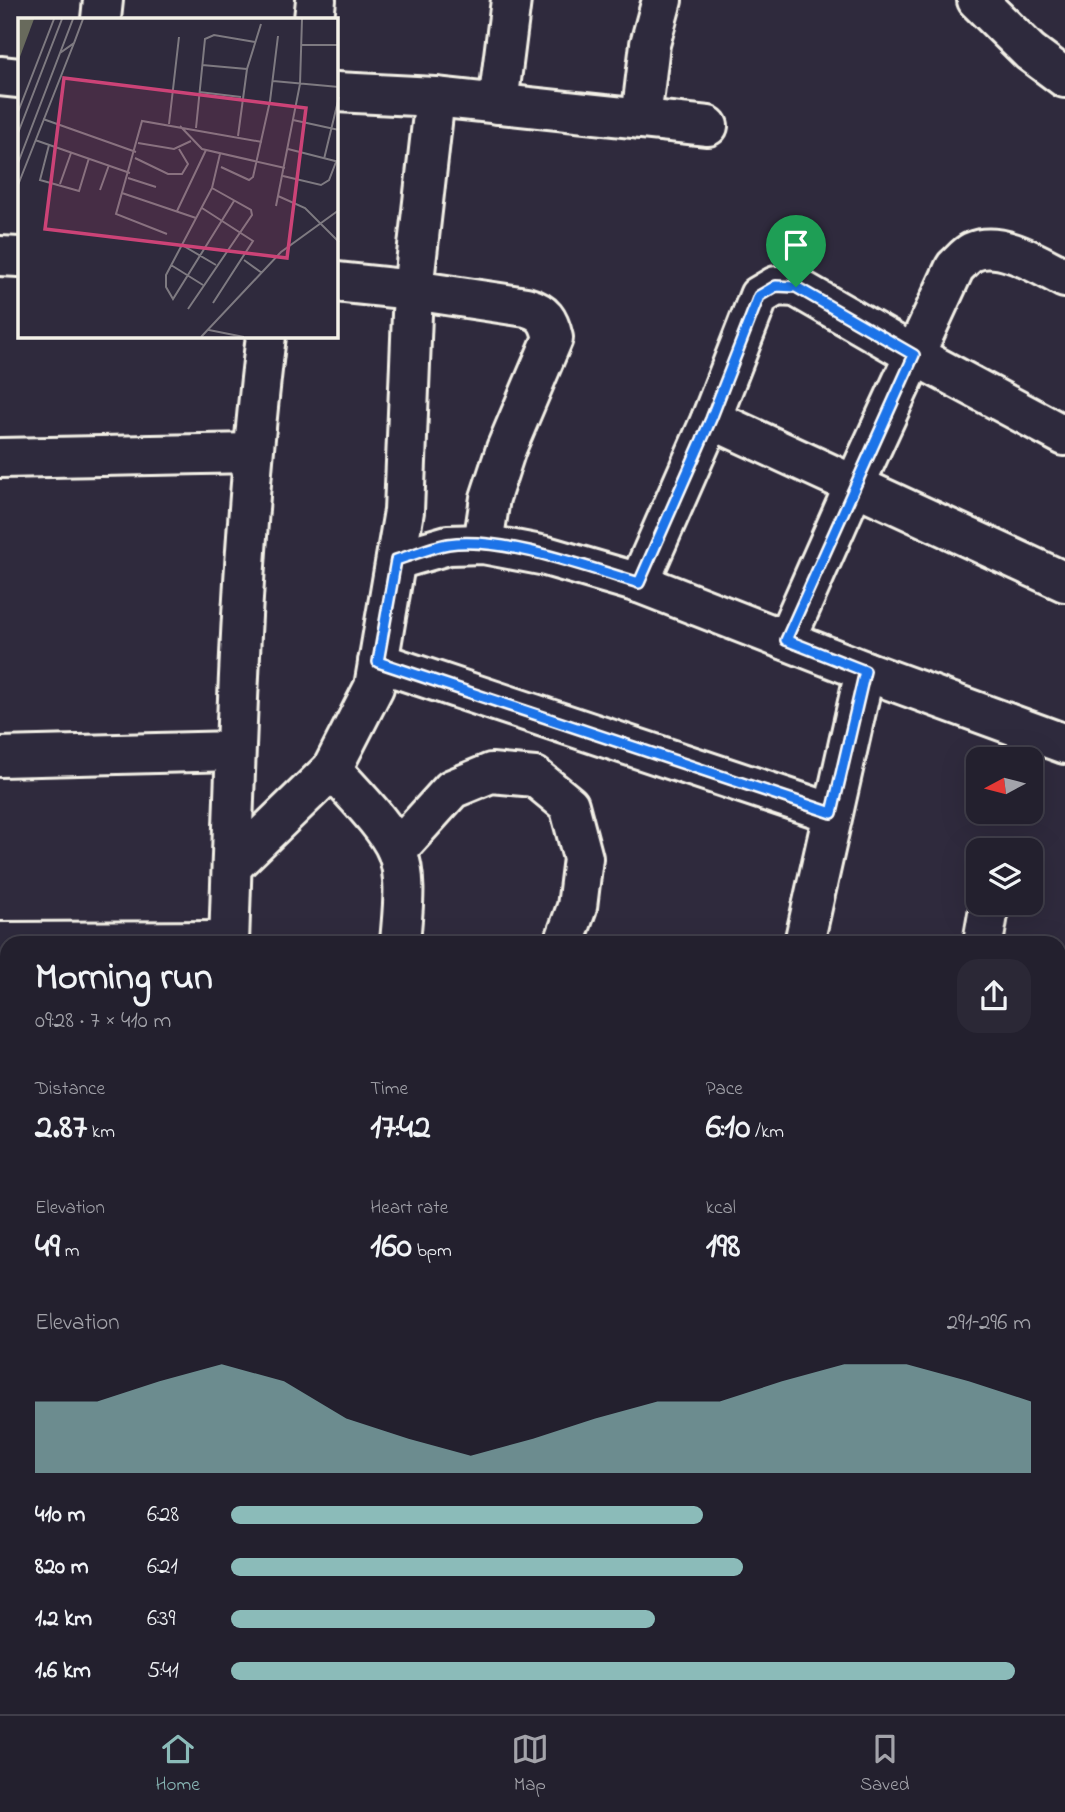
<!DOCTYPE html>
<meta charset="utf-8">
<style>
:root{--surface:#23202e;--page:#2b2836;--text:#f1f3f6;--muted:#a3a3aa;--line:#403e4a;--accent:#8bbbb9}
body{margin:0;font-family:"Indie Flower",sans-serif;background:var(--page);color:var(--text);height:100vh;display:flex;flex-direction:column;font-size:26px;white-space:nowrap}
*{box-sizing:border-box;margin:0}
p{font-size:23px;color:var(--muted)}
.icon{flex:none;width:38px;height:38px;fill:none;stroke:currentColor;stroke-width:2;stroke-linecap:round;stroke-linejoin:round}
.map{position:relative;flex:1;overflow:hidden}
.sheet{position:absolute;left:0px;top:936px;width:1066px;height:779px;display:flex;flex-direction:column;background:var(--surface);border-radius:21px 21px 0 0;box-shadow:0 7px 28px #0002,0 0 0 2px var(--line)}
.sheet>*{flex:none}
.needle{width:46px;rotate:263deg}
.tools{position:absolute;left:966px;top:747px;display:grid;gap:14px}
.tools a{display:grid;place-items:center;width:77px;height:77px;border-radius:14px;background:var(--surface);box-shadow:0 7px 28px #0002,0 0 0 2px var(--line);font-size:35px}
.pin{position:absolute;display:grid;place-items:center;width:60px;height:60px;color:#fff;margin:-72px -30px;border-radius:50% 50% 50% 0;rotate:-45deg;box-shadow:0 0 7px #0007}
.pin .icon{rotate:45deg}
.round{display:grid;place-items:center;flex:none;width:74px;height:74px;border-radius:21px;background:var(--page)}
.head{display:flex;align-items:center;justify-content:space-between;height:119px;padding:0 35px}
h1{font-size:38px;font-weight:800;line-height:52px}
.metrics{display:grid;grid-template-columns:repeat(3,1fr);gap:10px;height:119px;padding:7px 35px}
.metrics div{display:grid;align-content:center}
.metrics b{font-size:35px;font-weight:800}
.metrics small{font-size:19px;font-weight:400}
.metrics p{font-size:19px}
.chart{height:196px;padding:14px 35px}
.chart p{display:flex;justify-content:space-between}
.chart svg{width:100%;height:126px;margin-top:7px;fill:var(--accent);opacity:.7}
ul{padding:0 35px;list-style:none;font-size:23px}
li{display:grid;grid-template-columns:112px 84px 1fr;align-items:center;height:52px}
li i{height:18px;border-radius:9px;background:var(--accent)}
.tabs{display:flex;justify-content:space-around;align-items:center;height:98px;border-top:2px solid var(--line);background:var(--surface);font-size:19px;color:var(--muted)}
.tabs a{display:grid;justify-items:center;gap:4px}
.tabs .on{color:var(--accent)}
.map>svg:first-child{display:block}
</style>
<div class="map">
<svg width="1065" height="1714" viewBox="0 0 1065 1714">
<rect width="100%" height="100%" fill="#2f2a3d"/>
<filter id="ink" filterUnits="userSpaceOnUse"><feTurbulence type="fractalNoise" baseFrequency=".0143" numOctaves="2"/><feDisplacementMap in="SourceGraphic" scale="14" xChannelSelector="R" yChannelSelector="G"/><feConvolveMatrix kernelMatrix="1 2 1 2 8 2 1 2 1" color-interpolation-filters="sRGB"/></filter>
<g filter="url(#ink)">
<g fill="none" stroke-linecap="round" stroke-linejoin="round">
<!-- minor casing -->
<g stroke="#f4f1e8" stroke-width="44">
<g id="minor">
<polyline points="977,0 1030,52 1065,78"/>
<polyline points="101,19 103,0"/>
<polyline points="314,19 316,0"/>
<polyline points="0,76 19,78"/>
<polyline points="336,92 435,97 708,126"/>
<polyline points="498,104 511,0"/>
<polyline points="641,119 650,44 662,0"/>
<polyline points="0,256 19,257"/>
<path d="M336,282L413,290L526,307C544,312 549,320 553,338L506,449L490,498L483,544"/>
<polyline points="711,419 1065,582"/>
<polyline points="0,458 253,453"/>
<polyline points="396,560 448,545 483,544 546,556 639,583 865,671 1065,744"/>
<polyline points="639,583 711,419 759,296 776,286 796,287 914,355 1065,436"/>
<path d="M786,640L855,484L955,267C960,263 966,255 972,252C1000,239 1041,266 1065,278"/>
<polyline points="378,662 832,813"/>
<polyline points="0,757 235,751"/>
<path d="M332,769C350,790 387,826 397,851C408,879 402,914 400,943"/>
<polyline points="397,850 452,789 491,773 535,777 569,805 583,858 577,907 564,943"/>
<polyline points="232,866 332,769 374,687 404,511 413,290 435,97"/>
<polyline points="0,942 229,941"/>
<path d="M229,943C236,741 241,537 266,336"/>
<polyline points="804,943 865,671"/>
<polyline points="983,943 990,903"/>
<polyline points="326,1714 327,1708"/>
<polyline points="489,1714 490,1708"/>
<polyline points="737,1714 738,1708"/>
</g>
</g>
<!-- minor -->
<use href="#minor" stroke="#2f2a3d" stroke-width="38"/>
</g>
</g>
<g fill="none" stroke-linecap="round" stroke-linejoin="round" filter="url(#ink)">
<!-- route casing -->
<g stroke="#fff" stroke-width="14">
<path id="route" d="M776,286L796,287L914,355L786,640L865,671L832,813L378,662L396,560C413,555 431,547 448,544C501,536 587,567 639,583L711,419L759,296Z"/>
</g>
<!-- route -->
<use href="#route" stroke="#1a73e8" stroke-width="9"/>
</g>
<!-- overview -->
<g transform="translate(18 18)">
<rect width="320" height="320" fill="#2f2a3d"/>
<path d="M0,1H16L0,44Z" fill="#686a5c"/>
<path fill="none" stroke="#7e7a81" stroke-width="2" d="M283,27H321M42,35L56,25L65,1M184,47L229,51M255,63L321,69M181,74L223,79M0,94L36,1M25,101L118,134M275,102L321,112M151,106L161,19M162,108L184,131L267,150M178,110L187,21L196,17L237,24M0,115L44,1M220,118L229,51L243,6M17,122L112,155M120,125L156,131L173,123M31,127L22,162L61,173L71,140M270,131L321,144M202,136L194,170L148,257V269L155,281L216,183M117,140L150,156H164L170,146L161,131M306,141L321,79M0,145L55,1M203,149L231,162L235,159L252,83L260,18M265,158L303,167L311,162L318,144M110,160L138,169M42,166L53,135M0,167L56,25M82,172L91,147M104,175L178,200M260,178L287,190L321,224M258,188L282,66L284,1M184,190L235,223L195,285M159,193L188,132M149,216L98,196L124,103L244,124M164,227L198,247M226,242L244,255M153,247L185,267M170,291L234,197L233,192L194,170M191,312L226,319M183,319L263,234L321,192"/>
<path fill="#cc4377" fill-opacity="0.15" stroke="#cc4377" stroke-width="3.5" d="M46,60L288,90L269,240L27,211Z"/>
<rect width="320" height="320" fill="none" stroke="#f4f1e8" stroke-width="3.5"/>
</g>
</svg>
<div class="tools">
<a><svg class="needle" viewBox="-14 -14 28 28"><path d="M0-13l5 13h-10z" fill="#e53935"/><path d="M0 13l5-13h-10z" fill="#a3a3aa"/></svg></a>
<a><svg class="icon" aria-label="layers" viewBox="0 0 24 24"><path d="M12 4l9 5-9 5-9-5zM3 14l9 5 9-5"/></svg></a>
</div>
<div class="pin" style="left:796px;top:287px;background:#1e9e55"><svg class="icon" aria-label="arrive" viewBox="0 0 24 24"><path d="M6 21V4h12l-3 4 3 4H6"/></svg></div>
<section class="sheet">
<div class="head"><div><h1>Morning run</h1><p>09:28 · 7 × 410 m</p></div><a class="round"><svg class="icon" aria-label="share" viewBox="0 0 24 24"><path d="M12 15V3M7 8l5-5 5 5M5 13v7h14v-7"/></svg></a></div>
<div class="metrics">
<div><p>Distance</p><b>2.87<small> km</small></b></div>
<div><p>Time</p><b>17:42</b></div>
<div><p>Pace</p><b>6:10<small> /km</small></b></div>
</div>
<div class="metrics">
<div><p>Elevation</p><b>49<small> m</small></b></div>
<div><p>Heart rate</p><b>160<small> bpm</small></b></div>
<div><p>kcal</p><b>198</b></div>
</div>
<div class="chart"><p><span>Elevation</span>291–296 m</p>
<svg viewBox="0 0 160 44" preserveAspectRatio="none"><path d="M0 44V19L10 19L20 12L30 6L40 12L50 25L60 32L70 38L80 32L90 25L100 19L110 19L120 12L130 6L140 6L150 12L160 19V44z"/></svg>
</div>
<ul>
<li><b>410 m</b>6:28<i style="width:59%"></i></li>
<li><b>820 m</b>6:21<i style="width:64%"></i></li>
<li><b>1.2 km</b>6:39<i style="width:53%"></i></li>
<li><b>1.6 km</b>5:41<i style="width:98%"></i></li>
</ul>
</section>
</div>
<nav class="tabs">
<a class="on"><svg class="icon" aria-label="home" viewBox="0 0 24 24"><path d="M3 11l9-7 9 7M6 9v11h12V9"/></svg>Home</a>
<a><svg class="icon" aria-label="map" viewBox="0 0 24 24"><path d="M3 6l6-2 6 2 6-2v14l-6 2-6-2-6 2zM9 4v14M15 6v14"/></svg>Map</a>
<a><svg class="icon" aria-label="saved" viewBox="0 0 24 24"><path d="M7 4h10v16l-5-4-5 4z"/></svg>Saved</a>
</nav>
